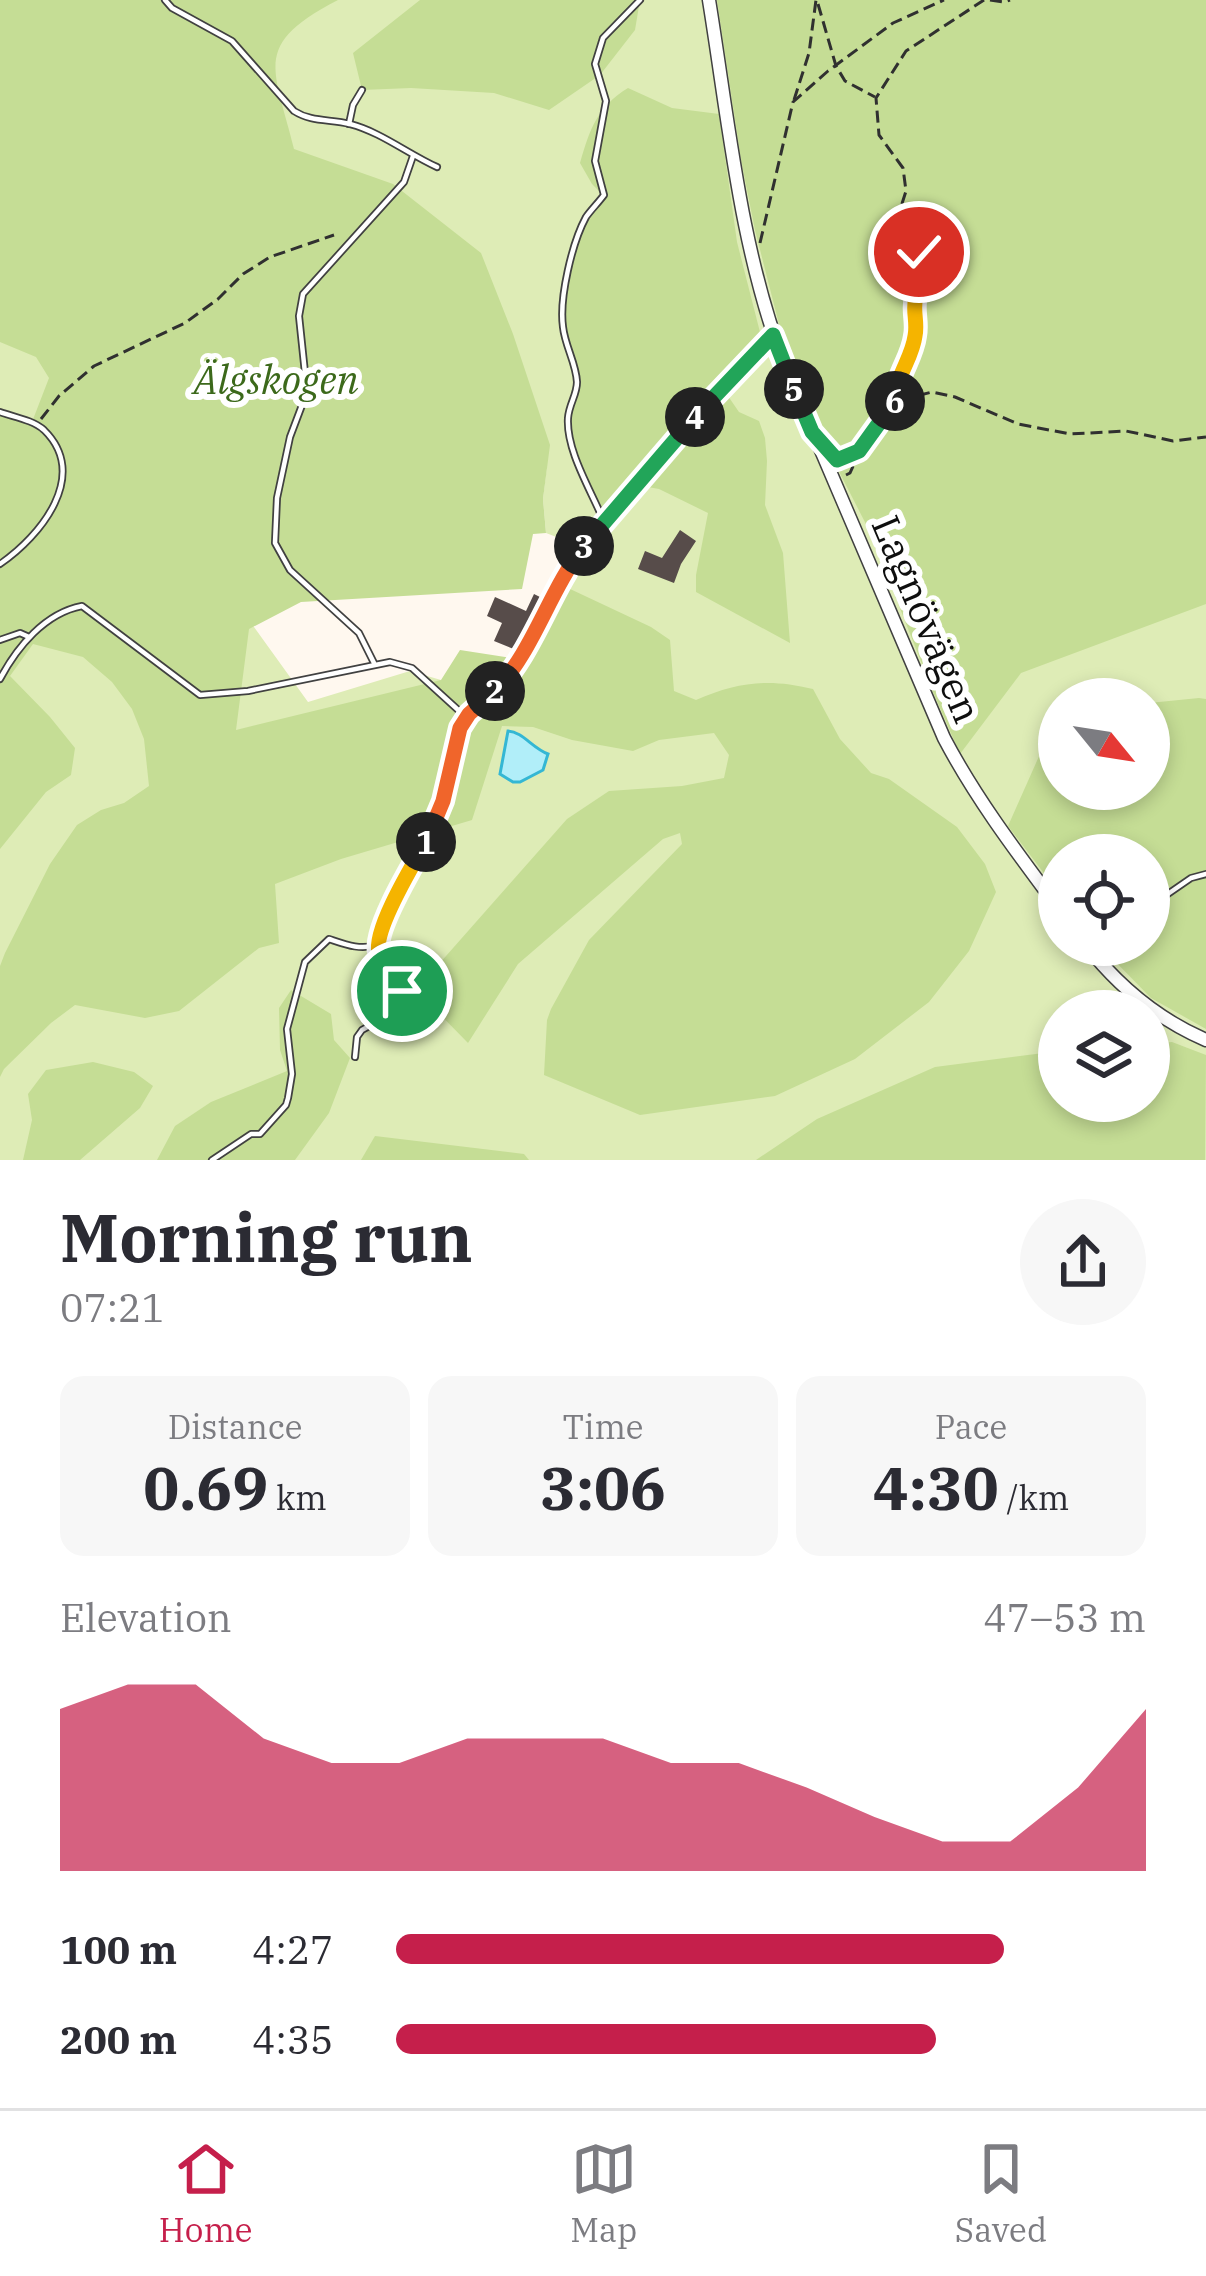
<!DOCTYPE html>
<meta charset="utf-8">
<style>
:root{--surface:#fff;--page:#f7f7f7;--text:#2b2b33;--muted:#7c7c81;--line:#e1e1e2;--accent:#c51f4b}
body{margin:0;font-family:"IBM Plex Serif",serif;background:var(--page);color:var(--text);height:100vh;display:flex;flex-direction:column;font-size:45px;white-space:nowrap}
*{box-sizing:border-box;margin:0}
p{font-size:39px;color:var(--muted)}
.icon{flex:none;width:66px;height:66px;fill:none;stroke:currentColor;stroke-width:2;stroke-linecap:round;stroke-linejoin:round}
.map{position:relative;height:1160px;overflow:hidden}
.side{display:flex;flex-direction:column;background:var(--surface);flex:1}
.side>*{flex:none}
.needle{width:78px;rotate:120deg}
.fabs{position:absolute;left:1038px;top:678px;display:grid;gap:24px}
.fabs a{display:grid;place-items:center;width:132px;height:132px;border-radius:50%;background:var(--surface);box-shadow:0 6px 18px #0003;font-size:60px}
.pin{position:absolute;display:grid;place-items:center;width:102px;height:102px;color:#fff;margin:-51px;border:6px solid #fff;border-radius:50%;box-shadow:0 3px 12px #0007}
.km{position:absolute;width:60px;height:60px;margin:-30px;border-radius:50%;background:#222;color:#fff;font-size:33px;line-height:60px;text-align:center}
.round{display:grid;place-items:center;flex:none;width:126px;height:126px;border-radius:63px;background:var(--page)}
.summary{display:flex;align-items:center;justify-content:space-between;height:204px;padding:0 60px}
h1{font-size:66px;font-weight:700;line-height:90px}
.figures{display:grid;grid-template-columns:repeat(3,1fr);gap:18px;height:204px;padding:12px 60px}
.figures div{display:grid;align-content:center;border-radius:24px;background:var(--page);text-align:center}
.figures b{font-size:60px;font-weight:700}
.figures small{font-size:33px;font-weight:400}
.figures p{font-size:33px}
.chart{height:336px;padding:24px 60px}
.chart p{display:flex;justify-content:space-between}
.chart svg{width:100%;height:216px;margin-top:12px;fill:var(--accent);opacity:.7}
ul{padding:0 60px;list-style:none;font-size:39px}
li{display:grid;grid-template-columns:192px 144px 1fr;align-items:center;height:90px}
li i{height:30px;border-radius:15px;background:var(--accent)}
.menu{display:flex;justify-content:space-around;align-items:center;height:168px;border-top:3px solid var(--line);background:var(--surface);font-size:33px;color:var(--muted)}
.menu a{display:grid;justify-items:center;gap:6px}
.menu .on{color:var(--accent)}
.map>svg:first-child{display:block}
</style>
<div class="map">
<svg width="1206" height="1160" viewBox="0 0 1206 1160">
<rect width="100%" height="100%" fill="#fff8ef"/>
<!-- green -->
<path fill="#deecb6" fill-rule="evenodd" d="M0,0H1206V1160H0ZM135,462L547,466L543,499L546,533L559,538L571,554L515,659L503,676L441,680L410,671L308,702ZM1059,699H1149V789H1059ZM1059,855H1149V945H1059ZM1059,1011H1149V1101H1059Z"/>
<!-- forest -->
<g fill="#c5dd95">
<path d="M0,0H338C251,45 274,67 294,149L393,184L481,253L513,334L550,445L543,499L546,533L533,534L522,589L301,602L249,629L236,730L441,680L460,650L524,660L568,588L651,627L670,640L674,691L696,700C737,682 769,678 813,689L840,739L871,773L889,779L957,827L985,864L996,892L969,951L929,1002L855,1059L775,1096L640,1115L544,1075L547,1020L551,1009L589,940L682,844L680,833L663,839L518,964L468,1043L416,990L567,819L609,791L682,786L724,778L729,755L714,733L659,740L633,751L572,740L533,727L502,726L472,820L341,859L275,884L279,943L259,948L179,1011L145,1018L75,1005L51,1023L4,1069L0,1077V966L5,953L50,864L77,825L101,810L124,803L149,786L144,739L132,709L112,682L83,657L33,644L10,676L50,717L75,748L71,775L46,792L0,849V412L32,422L49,378L36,357L0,342Z"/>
<polygon points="420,0 640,0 635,30 600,75 549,110 494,93 411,88 362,90 353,53"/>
<polygon points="717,0 1206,0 1206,604 1021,673 960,754 933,692 869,530 829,452 779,324 755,230 741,160"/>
<path d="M628,88L672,108L719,114L737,242L762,340L719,383L739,412L759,421L765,438L767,461L765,505L783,553L790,643L696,592V575L708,513L659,489L631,484L601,515L575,452L567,424L576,391L577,377L562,325L565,287L580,232L587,215L604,196L592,184L580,163C590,129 597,107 628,88Z"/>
<polygon points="1199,698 1206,699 1206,1029 1151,998 1099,945 1149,945 1149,855 1059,855 1059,893 1008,826 1052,727 1059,726 1059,789 1149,789 1149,703"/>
<polygon points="291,990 331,1014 334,1040 350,1058 329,1113 295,1160 157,1160 175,1126 211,1102 287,1071 280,1050 279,1008"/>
<polygon points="1172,1042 1206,1055 1205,1160 756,1160 817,1119 935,1067 1059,1051 1059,1101 1149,1101 1149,1044"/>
<polygon points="93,1062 134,1072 153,1086 140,1108 80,1160 23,1160 32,1120 28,1094 46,1070"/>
<polygon points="375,1136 524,1154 529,1160 361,1160"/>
</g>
<!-- water -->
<path fill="#b1eef9" stroke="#34b7d4" stroke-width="3" d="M508,731C523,732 532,748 548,754L543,770L520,782H513L500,774Z"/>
<!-- building -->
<g fill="#574c4a">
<polygon points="680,530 696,541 681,564 674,583 638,569 645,551 662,558"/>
<polygon points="534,594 544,599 516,650 494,641 502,623 487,616 495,597 526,611"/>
</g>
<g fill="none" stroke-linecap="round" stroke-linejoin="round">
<!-- service casing -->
<g stroke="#414141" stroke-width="8">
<g id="service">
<path d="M165,0L172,8L232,41L294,111C311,122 330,119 350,124C381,132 408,154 437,167"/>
<polyline points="349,124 353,105 362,90"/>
<path d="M0,412C14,417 33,420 44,430C90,475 41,536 0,564"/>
<path d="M601,523V515C589,487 566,449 568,418C569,404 577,395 577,382C576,363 565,346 563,327C559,298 572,243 586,217C591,210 598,203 604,195L595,161L606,101L595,64L603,38L640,0"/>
<polyline points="0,640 20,633 29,637"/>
<polyline points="374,663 359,633 290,570 275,543 277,498 290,437 307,392 299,316 303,294 404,182 413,156"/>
<path d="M0,679C17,647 45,613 82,606L200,695L248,691L390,662L412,668L467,718"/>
<polyline points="1149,907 1191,878 1206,874"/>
<polyline points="378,945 399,887 428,837 443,801 460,728 469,714 511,674 570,564 601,523 728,380 772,336"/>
<path d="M355,1057L357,1037L362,1030L385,1017L396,1003L404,982C391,972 379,962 378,945"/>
<path d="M212,1160L251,1134H260L286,1105L288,1098L292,1074L287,1029L305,962L329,939C347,945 359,950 378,945"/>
</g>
</g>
<!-- tertiary casing -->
<g stroke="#414141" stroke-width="15">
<g id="tertiary">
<path d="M709,0C729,123 740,249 785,366L944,738C976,799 1018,854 1059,909"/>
<path d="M1086,945C1119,987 1157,1019 1206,1040"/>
</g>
</g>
<!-- path -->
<g stroke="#303030" stroke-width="3" stroke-dasharray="12 6" stroke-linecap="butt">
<polyline points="990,0 1004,2 1010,0"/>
<polyline points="818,4 836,66 845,81 875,97"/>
<polyline points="794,100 809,53 816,0"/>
<polyline points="760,243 793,102 828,71 893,23 944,0"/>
<polyline points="895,405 896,383 917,330 913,313 916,297 925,280 927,265 919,252 917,236 900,210 906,191 903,168 879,135 876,98 906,51 984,0"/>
<polyline points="41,419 59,396 94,366 185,323 218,299 243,274 270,257 334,235"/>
<polyline points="836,459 859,451 895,405 904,399 932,392 955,397 1018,424 1070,434 1126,431 1173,441 1206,437"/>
<polyline points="846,475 850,473 859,453"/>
</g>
<!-- service -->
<use href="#service" stroke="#fff" stroke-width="4.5"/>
<!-- tertiary -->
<use href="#tertiary" stroke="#fff" stroke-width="12"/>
</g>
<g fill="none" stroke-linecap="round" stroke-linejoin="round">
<!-- split-1 casing -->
<g stroke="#fff" stroke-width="24">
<path id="split-1" d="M402,991L404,982C394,974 382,966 379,952C373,930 414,863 426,842"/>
</g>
<!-- split-2 casing -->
<g stroke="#fff" stroke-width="24">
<polyline id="split-2" points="426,842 443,801 460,728 469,714 495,691"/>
</g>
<!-- split-3 casing -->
<g stroke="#fff" stroke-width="24">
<path id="split-3" d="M495,691C534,650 549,591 584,546"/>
</g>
<!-- split-4 casing -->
<g stroke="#fff" stroke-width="24">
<polyline id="split-4" points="584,546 695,417"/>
</g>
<!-- split-5 casing -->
<g stroke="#fff" stroke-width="24">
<polyline id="split-5" points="695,417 773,335 794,389"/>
</g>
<!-- split-6 casing -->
<g stroke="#fff" stroke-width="24">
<polyline id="split-6" points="794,389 812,432 837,460 859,451 895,401"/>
</g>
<!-- split-7 casing -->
<g stroke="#fff" stroke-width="24">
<path id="split-7" d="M895,401C896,375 912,359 915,336C918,322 912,310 916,297C923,277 931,271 919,252"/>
</g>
<!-- split-1 -->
<use href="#split-1" stroke="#f5b400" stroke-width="15"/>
<!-- split-2 -->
<use href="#split-2" stroke="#f0652b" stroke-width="15"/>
<!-- split-3 -->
<use href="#split-3" stroke="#f0652b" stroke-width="15"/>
<!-- split-4 -->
<use href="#split-4" stroke="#22a559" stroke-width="15"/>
<!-- split-5 -->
<use href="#split-5" stroke="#22a559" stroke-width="15"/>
<!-- split-6 -->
<use href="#split-6" stroke="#22a559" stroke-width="15"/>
<!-- split-7 -->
<use href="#split-7" stroke="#f5b400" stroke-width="15"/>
</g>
<g text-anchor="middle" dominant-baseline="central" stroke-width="12" stroke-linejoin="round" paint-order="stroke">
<!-- park labels -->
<g font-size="39" font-style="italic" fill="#3c691b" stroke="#fff">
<text x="276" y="379">Älgskogen</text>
</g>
<!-- street labels -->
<g font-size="39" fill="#0e0e0e" stroke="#fff">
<text transform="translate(927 619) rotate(67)">Lagnövägen</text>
</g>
</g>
</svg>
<div class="fabs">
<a><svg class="needle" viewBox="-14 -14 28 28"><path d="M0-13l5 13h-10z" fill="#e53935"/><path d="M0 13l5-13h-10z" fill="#7c7c81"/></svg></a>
<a><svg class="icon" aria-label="locate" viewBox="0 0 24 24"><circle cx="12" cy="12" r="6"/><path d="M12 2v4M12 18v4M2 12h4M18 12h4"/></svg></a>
<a><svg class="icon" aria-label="layers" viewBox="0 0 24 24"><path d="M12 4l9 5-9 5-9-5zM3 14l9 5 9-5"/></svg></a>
</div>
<div class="pin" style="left:402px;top:991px;background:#1e9e55"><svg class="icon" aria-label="arrive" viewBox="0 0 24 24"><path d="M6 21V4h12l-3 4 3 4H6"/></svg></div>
<div class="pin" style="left:919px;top:252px;background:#d93025"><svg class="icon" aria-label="check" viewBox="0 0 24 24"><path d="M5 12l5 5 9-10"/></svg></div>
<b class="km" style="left:426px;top:842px">1</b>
<b class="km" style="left:495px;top:691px">2</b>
<b class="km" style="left:584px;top:546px">3</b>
<b class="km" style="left:695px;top:417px">4</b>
<b class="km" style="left:794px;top:389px">5</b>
<b class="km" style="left:895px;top:401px">6</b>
</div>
<section class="side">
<div class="summary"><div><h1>Morning run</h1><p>07:21</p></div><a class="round"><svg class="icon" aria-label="share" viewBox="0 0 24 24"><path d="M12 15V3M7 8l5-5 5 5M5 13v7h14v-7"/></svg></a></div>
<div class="figures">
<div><p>Distance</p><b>0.69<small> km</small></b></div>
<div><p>Time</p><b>3:06</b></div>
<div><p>Pace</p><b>4:30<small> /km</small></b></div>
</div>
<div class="chart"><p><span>Elevation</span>47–53 m</p>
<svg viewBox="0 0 160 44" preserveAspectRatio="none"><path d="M0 44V11L10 6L20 6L30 17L40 22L50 22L60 17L70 17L80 17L90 22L100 22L110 27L120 33L130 38L140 38L150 27L160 11V44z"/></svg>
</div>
<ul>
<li><b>100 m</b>4:27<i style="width:81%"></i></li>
<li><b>200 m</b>4:35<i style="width:72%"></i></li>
</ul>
</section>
<nav class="menu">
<a class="on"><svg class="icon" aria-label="home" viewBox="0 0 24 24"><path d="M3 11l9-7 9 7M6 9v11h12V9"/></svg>Home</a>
<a><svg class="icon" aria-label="map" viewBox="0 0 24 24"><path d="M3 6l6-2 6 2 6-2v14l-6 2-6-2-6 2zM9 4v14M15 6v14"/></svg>Map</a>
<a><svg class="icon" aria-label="saved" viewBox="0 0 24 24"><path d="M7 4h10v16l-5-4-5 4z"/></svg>Saved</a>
</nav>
